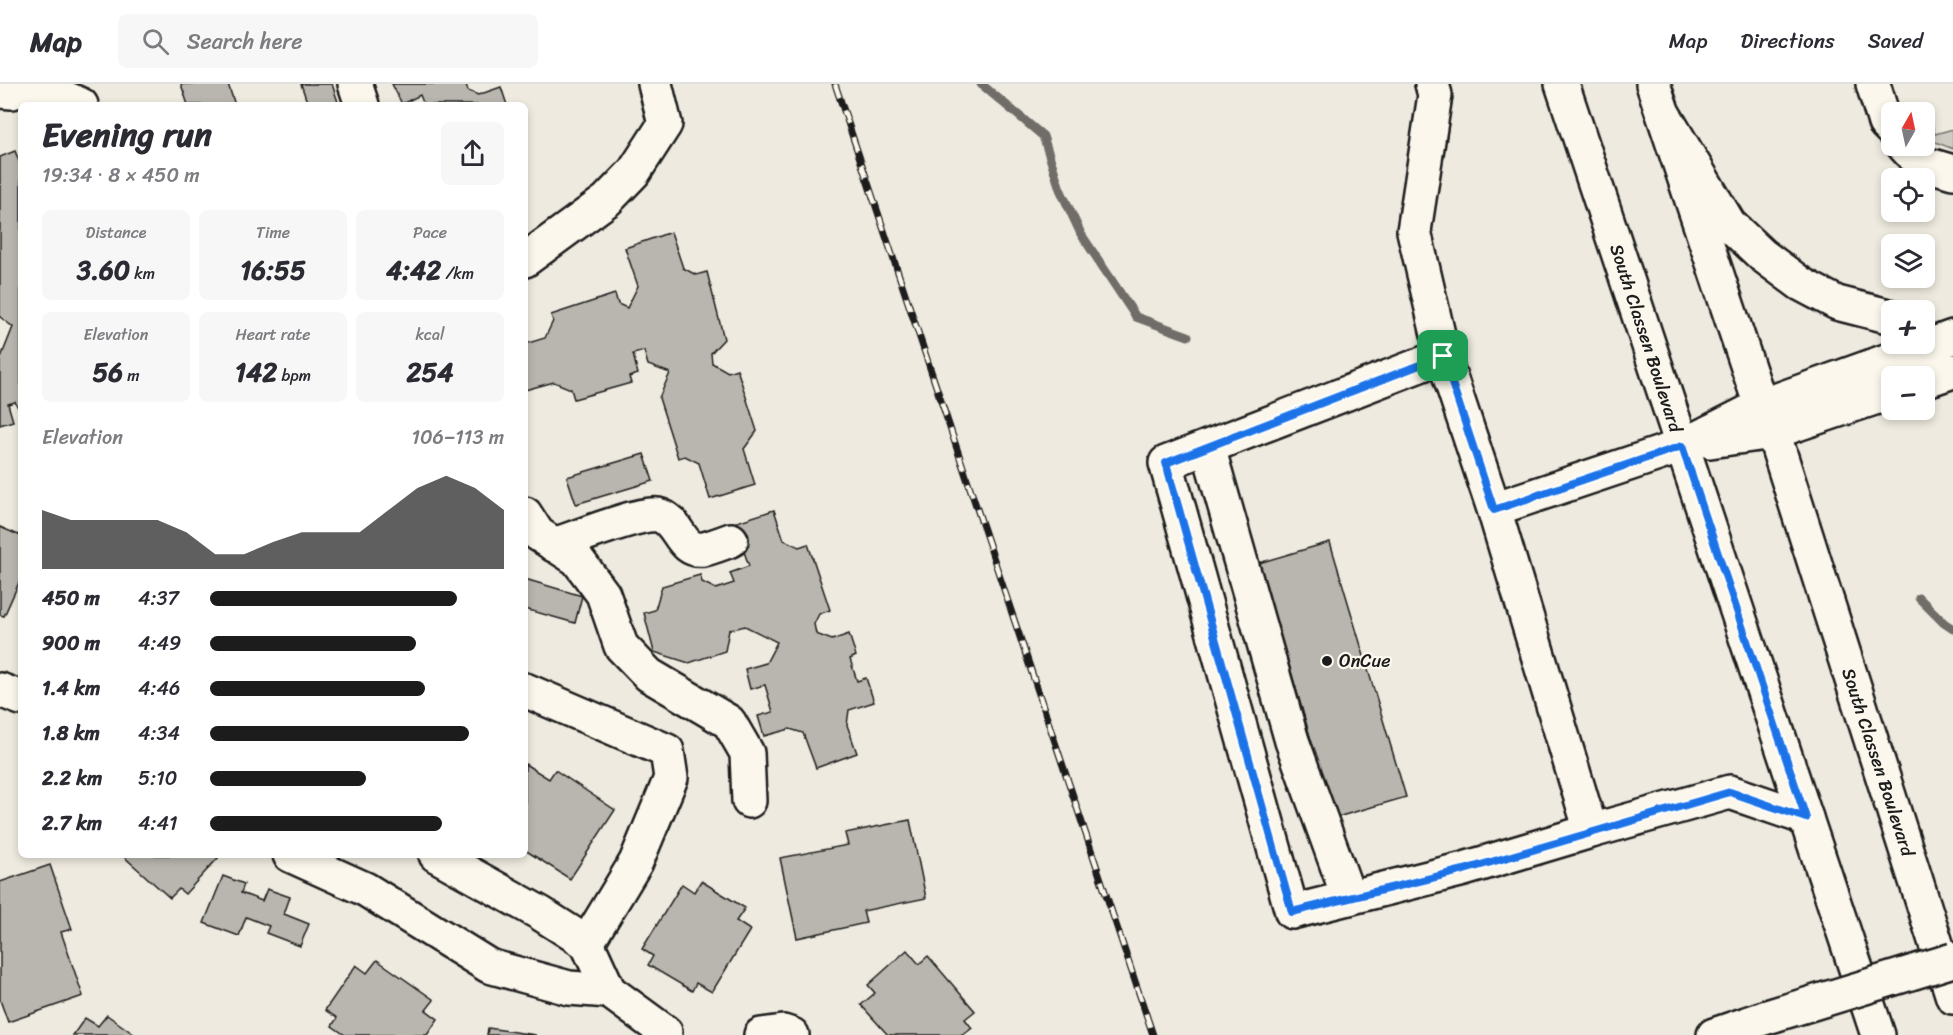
<!DOCTYPE html>
<meta charset="utf-8">
<style>
:root{--surface:#fff;--page:#f7f7f7;--text:#2b2b33;--muted:#7c7c81;--line:#e1e1e2;--accent:#1c1c1c}
body{margin:0;font-family:Sriracha,sans-serif;background:var(--page);color:var(--text);height:100vh;display:flex;flex-direction:column;font-size:22px;white-space:nowrap}
*{box-sizing:border-box;margin:0}
p{font-size:20px;color:var(--muted)}
.icon{flex:none;width:33px;height:33px;fill:none;stroke:currentColor;stroke-width:2;stroke-linecap:round;stroke-linejoin:round}
.map{position:relative;flex:1;overflow:hidden}
.drawer{position:absolute;left:18px;top:18px;width:510px;height:756px;display:flex;flex-direction:column;background:var(--surface);border-radius:9px;box-shadow:0 3px 9px #0003}
.drawer>*{flex:none}
.needle{width:39px;rotate:9deg}
.tools{position:absolute;left:1881px;top:18px;display:grid;gap:12px}
.tools a{display:grid;place-items:center;width:54px;height:54px;border-radius:9px;background:var(--surface);box-shadow:0 3px 9px #0003;font-size:30px}
.pin{position:absolute;display:grid;place-items:center;width:51px;height:51px;color:#fff;margin:-26px;border-radius:12px;box-shadow:0 3px 9px #0006}
.round{display:grid;place-items:center;flex:none;width:63px;height:63px;border-radius:9px;background:var(--page)}
.overview{display:flex;align-items:center;justify-content:space-between;height:102px;padding:0 24px}
h1{font-size:33px;font-weight:800;line-height:45px}
.stats{display:grid;grid-template-columns:repeat(3,1fr);gap:9px;height:102px;padding:6px 24px}
.stats div{display:grid;align-content:center;border-radius:9px;background:var(--page);text-align:center}
.stats b{font-size:26px;font-weight:800}
.stats small{font-size:16px;font-weight:400}
.stats p{font-size:16px}
.chart{height:168px;padding:12px 24px}
.chart p{display:flex;justify-content:space-between}
.chart svg{width:100%;height:108px;margin-top:6px;fill:var(--accent);opacity:.7}
ul{padding:0 24px;list-style:none;font-size:20px}
li{display:grid;grid-template-columns:96px 72px 1fr;align-items:center;height:45px}
li i{height:15px;border-radius:8px;background:var(--accent)}
header{display:flex;align-items:center;gap:36px;box-sizing:border-box;height:84px;padding:0 30px;background:var(--surface);border-bottom:2px solid var(--line)}
header strong{font-size:28px}
nav{display:flex;gap:33px;margin-inline-start:auto;font-size:21px}
.search{width:420px;height:54px;background:var(--page);display:flex;align-items:center;gap:15px;box-sizing:border-box;padding:0 21px;border-radius:9px;color:var(--muted);font-size:22px}
.map>svg:first-child{display:block}
</style>
<header>
<strong>Map</strong>
<div class="search"><svg class="icon" aria-label="search" viewBox="0 0 24 24"><circle cx="10" cy="10" r="6"/><path d="M15 15l6 6"/></svg>Search here</div>
<nav><a>Map</a><a>Directions</a><a>Saved</a></nav>
</header>
<div class="map">
<svg width="1953" height="951" viewBox="0 0 1953 951">
<rect width="100%" height="100%" fill="#eeeadf"/>
<filter id="ink" filterUnits="userSpaceOnUse"><feTurbulence type="fractalNoise" baseFrequency=".0167" numOctaves="2"/><feDisplacementMap in="SourceGraphic" scale="12" xChannelSelector="R" yChannelSelector="G"/><feConvolveMatrix kernelMatrix="1 2 1 2 8 2 1 2 1" color-interpolation-filters="sRGB"/></filter>
<g filter="url(#ink)">
<!-- green -->
<polygon fill="#ceccc2" stroke="#75746f" stroke-width="1.5" points="1923,28 1925,28 1929,30 1935,50 1953,45 1953,65 1925,54"/>
<g fill="none" stroke-linecap="round" stroke-linejoin="round">
<!-- stream -->
<g stroke="#6f6d69" stroke-width="9">
<polyline points="981,0 1043,52 1060,105 1081,150 1136,233 1188,252"/>
<polyline points="1919,514 1944,539 1953,545"/>
</g>
</g>
<!-- building -->
<g fill="#b9b6af" stroke="#1c1c1c" stroke-width="1.5">
<polygon points="181,0 228,0 235,21 188,21"/>
<polygon points="301,0 332,0 339,21 308,21"/>
<polygon points="392,0 466,0 468,7 478,11 501,3 507,21 424,21 420,11 402,20"/>
<polygon points="15,67 21,82 21,329 15,318 8,320 13,337 0,341 0,276 13,243 0,233 0,73"/>
<polygon points="671,148 683,184 696,191 707,188 724,255 711,269 712,279 728,288 737,285 757,347 744,365 755,401 710,415 699,379 685,372 678,374 659,314 670,289 648,281 644,267 633,270 638,290 629,293 631,299 574,315 571,305 554,298 525,306 525,260 545,254 553,237 551,231 615,210 618,220 627,224 638,202 625,164"/>
<polygon points="644,370 653,397 576,420 567,393"/>
<polygon points="774,426 784,456 799,463 808,460 830,526 819,530 814,540 816,550 832,556 849,550 856,572 850,575 857,597 866,594 874,618 849,626 847,641 857,669 816,684 803,649 790,645 764,652 758,632 773,628 765,601 750,605 745,585 766,579 777,558 745,542 729,546 725,567 689,579 654,568 644,529 655,526 662,502 700,491 702,498 716,505 734,499 730,489 749,482 734,439"/>
<polygon points="0,443 21,452 21,494 4,532 0,531"/>
<polygon points="1330,458 1406,713 1334,734 1259,479"/>
<polygon points="525,495 582,512 575,539 525,525"/>
<polygon points="525,680 549,695 555,686 615,726 570,795 525,766"/>
<polygon points="910,736 926,814 863,827 866,839 797,854 780,774 848,761 845,749"/>
<polygon points="122,771 214,771 218,774 185,810 179,805 170,814"/>
<polygon points="50,781 72,845 61,848 83,912 8,938 0,916 0,798"/>
<polygon points="223,792 244,800 241,809 262,817 267,805 290,813 284,830 309,840 300,862 266,849 269,842 246,833 239,852 204,839"/>
<polygon points="701,797 745,824 736,837 750,846 712,908 696,899 692,907 648,881 653,872 642,865 682,800 694,808"/>
<polygon points="907,866 919,880 928,872 975,927 965,935 972,944 963,951 888,951 861,921 875,909 868,901"/>
<polygon points="377,876 434,916 426,926 438,935 427,951 345,951 332,942 337,934 325,926 356,881 367,889"/>
<polygon points="107,931 135,951 73,951 85,934 98,942"/>
<polygon points="488,944 536,951 487,951"/>
</g>
<g fill="none" stroke-linecap="round" stroke-linejoin="round">
<!-- minor casing -->
<g stroke="#1c1c1c" stroke-width="38">
<g id="minor">
<polyline points="34,0 81,21"/>
<polyline points="355,0 362,21"/>
<polyline points="1432,0 1435,11 1414,147 1443,272"/>
<polyline points="1873,0 1885,39 1892,46"/>
<polyline points="0,7 12,8 29,0"/>
<polyline points="1904,62 1919,78 1953,88"/>
<polyline points="525,176 607,116 634,88 665,40 655,0"/>
<polyline points="1208,363 1292,657 1349,814"/>
<polyline points="1494,425 1591,747 1464,785 1292,828 1166,379 1443,272 1494,425 1682,362"/>
<polyline points="525,430 538,450 577,475 603,510 621,562 649,591 729,638 747,669 749,717"/>
<path d="M554,461C575,454 640,428 658,431C680,436 679,469 704,465C713,463 722,459 731,456"/>
<polyline points="0,606 21,614"/>
<polyline points="525,606 667,667 671,694 636,778 587,859"/>
<polyline points="1591,747 1730,708 1806,734"/>
<polyline points="290,771 365,805 489,882 569,904 609,907"/>
<polyline points="436,771 540,829 587,859 609,907 665,948 665,951"/>
<polyline points="761,951 783,948 792,951"/>
</g>
</g>
<!-- major casing -->
<g stroke="#1c1c1c" stroke-width="38">
<g id="major">
<polyline points="1562,0 1878,951"/>
<polyline points="1653,0 1761,322 1773,348 1953,913"/>
</g>
</g>
<!-- highway casing -->
<g stroke="#1c1c1c" stroke-width="38">
<g id="highway">
<polyline points="1664,31 1729,140 1762,171 1801,200 1837,219 1892,233"/>
<polyline points="1924,297 1953,287"/>
<polyline points="1710,357 1773,348 1892,308"/>
<polyline points="1682,362 1761,322 1953,253"/>
<polyline points="1714,951 1767,933"/>
</g>
</g>
<!-- minor -->
<use href="#minor" stroke="#fbf7ec" stroke-width="33"/>
<!-- major -->
<use href="#major" stroke="#fbf7ec" stroke-width="33"/>
<!-- highway -->
<use href="#highway" stroke="#fbf7ec" stroke-width="33"/>
<!-- rail casing -->
<g stroke="#1c1c1c" stroke-width="7">
<polyline id="rail" points="835,0 1153,951"/>
</g>
<!-- rail -->
<use href="#rail" stroke="#fbf7ec" stroke-width="4.5" stroke-dasharray="14" stroke-linecap="butt"/>
<!-- highway-bridge casing -->
<g stroke="#1c1c1c" stroke-width="38" stroke-linecap="butt">
<polyline id="highway-bridge" points="1767,933 1953,876"/>
</g>
<!-- highway-bridge -->
<use href="#highway-bridge" stroke="#fbf7ec" stroke-width="33"/>
</g>
</g>
<g fill="none" stroke-linecap="round" stroke-linejoin="round" filter="url(#ink)">
<!-- route casing -->
<g stroke="#fff" stroke-width="12">
<polygon id="route" points="1443,272 1494,426 1682,362 1806,734 1730,708 1464,786 1292,828 1166,379"/>
</g>
<!-- route -->
<use href="#route" stroke="#1a73e8" stroke-width="8"/>
</g>
<!-- markers -->
<circle fill="#1c1c1c" stroke="#fbf7ec" stroke-width="2" cx="1327" cy="577" r="6"/>
<g text-anchor="middle" dominant-baseline="central" stroke-width="4.5" stroke-linejoin="round" paint-order="stroke">
<!-- street labels -->
<g font-size="18" fill="#1c1c1c" stroke="#fbf7ec">
<text transform="translate(1646 254) rotate(72)">South Classen Boulevard</text>
<text transform="translate(1878 678) rotate(72)">South Classen Boulevard</text>
</g>
<!-- poi labels -->
<g font-size="18" fill="#1c1c1c" stroke="#fbf7ec" text-anchor="start">
<text x="1339" y="577">OnCue</text>
</g>
</g>
</svg>
<div class="tools">
<a><svg class="needle" viewBox="-14 -14 28 28"><path d="M0-13l5 13h-10z" fill="#e53935"/><path d="M0 13l5-13h-10z" fill="#7c7c81"/></svg></a>
<a><svg class="icon" aria-label="locate" viewBox="0 0 24 24"><circle cx="12" cy="12" r="6"/><path d="M12 2v4M12 18v4M2 12h4M18 12h4"/></svg></a>
<a><svg class="icon" aria-label="layers" viewBox="0 0 24 24"><path d="M12 4l9 5-9 5-9-5zM3 14l9 5 9-5"/></svg></a>
<a>+</a>
<a>−</a>
</div>
<div class="pin" style="left:1443px;top:272px;background:#1e9e55"><svg class="icon" aria-label="arrive" viewBox="0 0 24 24"><path d="M6 21V4h12l-3 4 3 4H6"/></svg></div>
<section class="drawer">
<div class="overview"><div><h1>Evening run</h1><p>19:34 · 8 × 450 m</p></div><a class="round"><svg class="icon" aria-label="share" viewBox="0 0 24 24"><path d="M12 15V3M7 8l5-5 5 5M5 13v7h14v-7"/></svg></a></div>
<div class="stats">
<div><p>Distance</p><b>3.60<small> km</small></b></div>
<div><p>Time</p><b>16:55</b></div>
<div><p>Pace</p><b>4:42<small> /km</small></b></div>
</div>
<div class="stats">
<div><p>Elevation</p><b>56<small> m</small></b></div>
<div><p>Heart rate</p><b>142<small> bpm</small></b></div>
<div><p>kcal</p><b>254</b></div>
</div>
<div class="chart"><p><span>Elevation</span>106–113 m</p>
<svg viewBox="0 0 160 44" preserveAspectRatio="none"><path d="M0 44V20L10 24L20 24L30 24L40 24L50 29L60 38L70 38L80 33L90 29L100 29L110 29L120 20L130 11L140 6L150 11L160 20V44z"/></svg>
</div>
<ul>
<li><b>450 m</b>4:37<i style="width:84%"></i></li>
<li><b>900 m</b>4:49<i style="width:70%"></i></li>
<li><b>1.4 km</b>4:46<i style="width:73%"></i></li>
<li><b>1.8 km</b>4:34<i style="width:88%"></i></li>
<li><b>2.2 km</b>5:10<i style="width:53%"></i></li>
<li><b>2.7 km</b>4:41<i style="width:79%"></i></li>
</ul>
</section>
</div>
